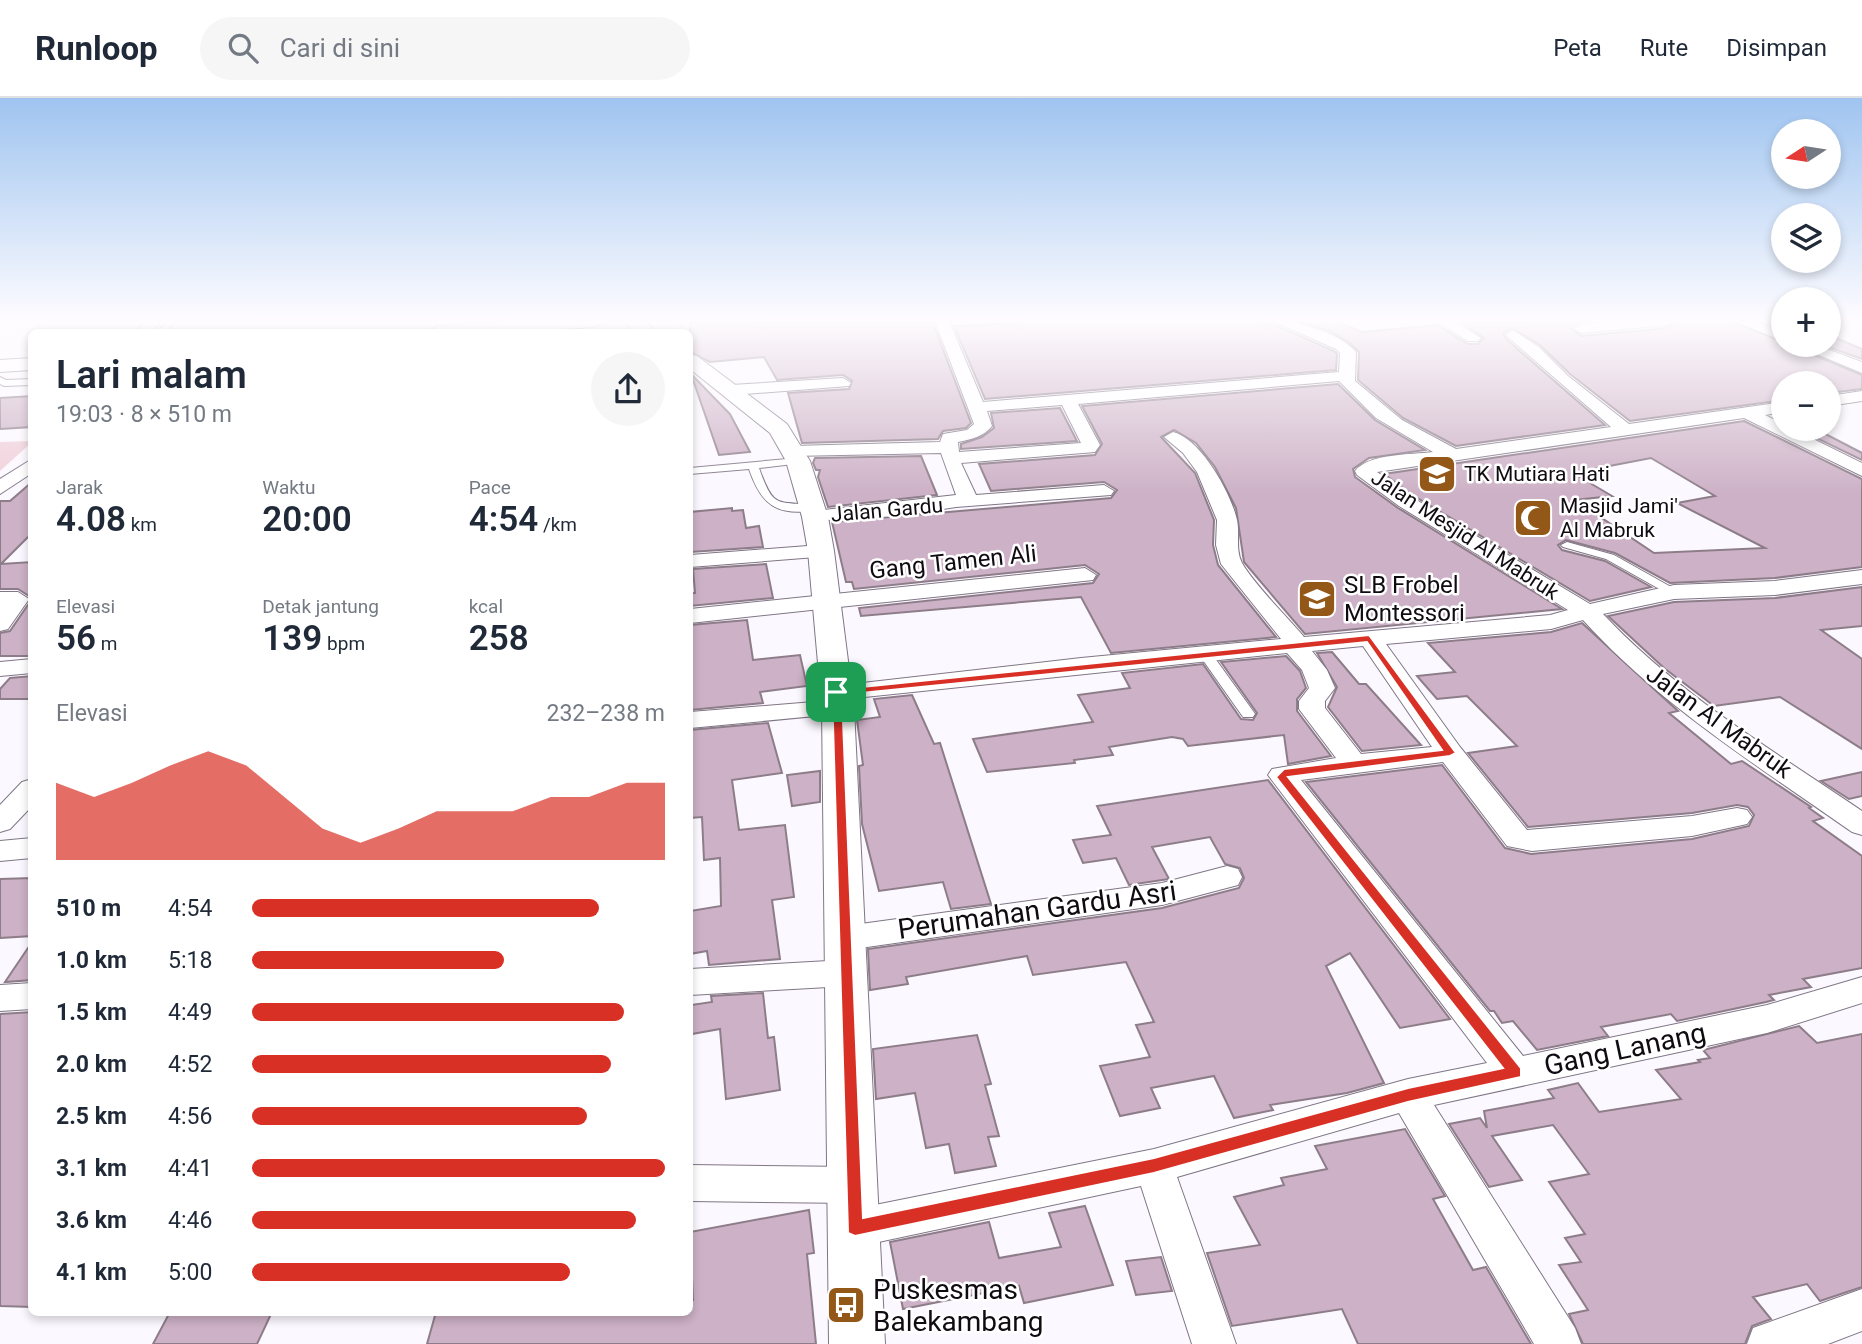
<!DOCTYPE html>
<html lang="id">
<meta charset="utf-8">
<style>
:root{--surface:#fff;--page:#f6f6f7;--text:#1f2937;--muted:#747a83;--line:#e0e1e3;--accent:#d93025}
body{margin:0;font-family:Roboto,sans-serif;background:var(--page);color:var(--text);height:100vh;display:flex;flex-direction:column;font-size:26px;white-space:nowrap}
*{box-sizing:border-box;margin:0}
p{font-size:23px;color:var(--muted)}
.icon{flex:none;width:38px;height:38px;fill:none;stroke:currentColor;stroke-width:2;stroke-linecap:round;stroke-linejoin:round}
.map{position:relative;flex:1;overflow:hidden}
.side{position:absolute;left:28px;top:231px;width:665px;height:987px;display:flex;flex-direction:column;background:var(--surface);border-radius:10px;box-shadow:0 4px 10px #0003}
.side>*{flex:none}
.needle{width:46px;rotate:258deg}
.buttons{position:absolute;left:1771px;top:21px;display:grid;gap:14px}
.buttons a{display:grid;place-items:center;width:70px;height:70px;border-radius:50%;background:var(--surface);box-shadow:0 4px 10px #0003;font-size:35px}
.pin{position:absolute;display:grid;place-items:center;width:60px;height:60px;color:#fff;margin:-30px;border-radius:14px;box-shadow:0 4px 10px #0006}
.round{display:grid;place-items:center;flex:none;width:74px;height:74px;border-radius:37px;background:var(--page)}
.head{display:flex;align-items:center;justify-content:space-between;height:119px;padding:0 28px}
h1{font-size:38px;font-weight:600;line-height:52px}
.metrics{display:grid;grid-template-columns:repeat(3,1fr);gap:10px;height:119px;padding:7px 28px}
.metrics div{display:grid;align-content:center}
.metrics b{font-size:35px;font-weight:600}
.metrics small{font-size:19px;font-weight:400}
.metrics p{font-size:19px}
.chart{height:196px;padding:14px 28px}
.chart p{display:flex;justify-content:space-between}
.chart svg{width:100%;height:126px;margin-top:7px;fill:var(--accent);opacity:.7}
ul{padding:0 28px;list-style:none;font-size:23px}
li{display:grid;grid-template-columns:112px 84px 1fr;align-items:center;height:52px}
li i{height:18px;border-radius:9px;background:var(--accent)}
header{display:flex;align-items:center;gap:42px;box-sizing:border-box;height:98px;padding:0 35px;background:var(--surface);border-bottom:2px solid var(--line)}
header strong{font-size:33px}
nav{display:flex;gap:38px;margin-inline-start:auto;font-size:24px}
.search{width:490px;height:63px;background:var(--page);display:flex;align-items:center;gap:18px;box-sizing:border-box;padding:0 24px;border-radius:38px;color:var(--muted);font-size:26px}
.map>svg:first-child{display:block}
</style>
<header>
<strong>Runloop</strong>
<div class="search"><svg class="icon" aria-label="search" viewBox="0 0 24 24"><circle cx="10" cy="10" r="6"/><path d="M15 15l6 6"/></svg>Cari di sini</div>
<nav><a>Peta</a><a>Rute</a><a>Disimpan</a></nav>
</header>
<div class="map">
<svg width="1862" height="1246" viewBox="0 0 1862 1246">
<rect width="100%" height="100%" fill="#fcf8ff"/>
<!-- green -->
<polygon fill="#f0cfd9" points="32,343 31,345 0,373 0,344"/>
<!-- building -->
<g fill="#cdb1c6" stroke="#8d7d89" stroke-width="2" fill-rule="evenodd">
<polygon points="690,223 933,225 971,325 966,330 943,333 938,341 802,345 788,295 849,291 852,283 843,277 777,282 764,259 710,264 690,254"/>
<polygon points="1014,223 1258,223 1275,227 1334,253 1337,256 1336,272 985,301 954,228 1016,225"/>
<polygon points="1297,223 1336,223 1362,234 1437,227 1468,246 1478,246 1484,240 1461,224 1594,223 1581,224 1572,230 1581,238 1667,230 1676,223 1732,223 1862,277 1862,291 1829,295 1829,285 1783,285 1783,302 1630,323 1570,276 1540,247 1512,230 1503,235 1506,241 1605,327 1456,348 1403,320 1358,282 1359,254 1350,245 1330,233"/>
<polygon points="1829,237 1862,251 1862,261 1823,247 1829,247"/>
<polygon points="691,276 730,316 750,354 719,357"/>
<polygon points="1338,286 1375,322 1425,352 1369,360 1353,371 1355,379 1398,410 1562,511 1305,536 1244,464 1236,410 1215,369 1196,345 1174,332 1161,339 1195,375 1214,422 1213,447 1218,467 1276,539 1111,555 1081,499 861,518 859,510 1093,485 1099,476 1085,467 854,491 852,484 846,484 832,424 1111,400 1117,392 1104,384 991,393 979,366 1095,357 1102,346 1082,308"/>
<polygon points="32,298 32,329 0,331 0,300"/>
<polygon points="1060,310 1077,343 961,351 961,346 982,339 994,330 991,315"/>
<path d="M1744,323L1862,381V469L1775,480L1670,485L1615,455L1566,442L1558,447L1562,452L1605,463L1651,489L1590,503L1414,398L1384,376ZM1651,360L1715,398L1677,405L1765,450L1654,455L1575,402L1612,398L1573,375Z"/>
<polygon points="1798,331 1816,331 1862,355 1862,362"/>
<polygon points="921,358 937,397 828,409 818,379 820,372 816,372 813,365 815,360"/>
<polygon points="32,384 32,435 1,466 32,464 32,500 18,491 0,491 0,403 10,403"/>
<polygon points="732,410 732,413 743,412 746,430 759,428 763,449 691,454 690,414"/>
<polygon points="766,466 773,500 690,508 690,495 695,495 693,471"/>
<polygon points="1862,489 1862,528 1821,532 1862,561 1862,651 1780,599 1714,608 1664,570 1608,518 1674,504 1775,500"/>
<polygon points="32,501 32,558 0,558 0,535 10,533"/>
<polygon points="747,522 753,562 800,557 807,588 760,594 763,605 690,612 690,527"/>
<polygon points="1582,525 1678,613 1669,615 1731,666 1742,663 1811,709 1809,710 1823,720 1813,723 1862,758 1862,870 1803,881 1811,889 1769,897 1774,902 1766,904 1677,923 1671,916 1601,929 1608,938 1537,952 1513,923 1502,925 1494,913 1490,913 1306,684 1442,667 1505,750 1531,756 1692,741 1749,728 1754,717 1748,709 1737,707 1692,715 1528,729 1468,655 1517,648 1467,598 1437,601 1417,578 1455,574 1428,545 1551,534"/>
<polygon points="1332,554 1359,586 1366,586 1421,647 1362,653 1328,609 1337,589 1317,555"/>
<polygon points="1286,558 1300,573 1306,590 1297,601 1297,613 1331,658 1288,666 1284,637 1188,648 1183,641 1172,639 1109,649 1113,657 1074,662 1075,665 987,674 973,641 1093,624 1078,597 1130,590 1122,575 1203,566 1241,621 1253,622 1257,615 1221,564"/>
<polygon points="32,578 32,601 0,601 0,591 10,580"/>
<polygon points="912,597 934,646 940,645 991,806 951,811 943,784 879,793 862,726 859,668 863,667 857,622 880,619 874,601"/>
<polygon points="768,625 782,675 732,682 739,732 785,727 794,799 772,802 780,861 709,867 707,853 690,856 690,813 721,808 720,760 704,762 702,719 690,720 690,632"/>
<polygon points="820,673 820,704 792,708 787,677"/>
<polygon points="1862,674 1862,698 1849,701 1821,683"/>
<polygon points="1268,682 1450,921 1400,930 1350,855 1326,868 1384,985 1347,995 1270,1007 1273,1012 1234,1020 1214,978 1151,990 1160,1010 1120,1018 1100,968 1150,959 1136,927 1154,924 1126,864 1033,877 1027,858 906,879 908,886 870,892 868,851 1162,810 1239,790 1244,780 1240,770 1225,766 1210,739 1152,749 1169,781 1129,787 1116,760 1083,765 1073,742 1111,737 1097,708"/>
<polygon points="32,780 32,838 0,840 0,781"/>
<polygon points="32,844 32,882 5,884"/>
<polygon points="763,895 768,940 774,939 780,992 726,1001 720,931 692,936 691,907 712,904 711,898"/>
<polygon points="32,914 32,1209 0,1208 0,916"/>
<polygon points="1799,928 1817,945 1862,936 1862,1189 1820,1203 1807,1186 1753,1199 1771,1221 1752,1228 1745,1246 1583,1246 1569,1216 1588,1212 1559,1167 1581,1164 1565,1140 1585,1136 1549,1084 1589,1076 1553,1027 1492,1038 1522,1082 1489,1089 1449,1026 1480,1020 1487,1030 1484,1013 1554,1000 1548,992 1578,985 1599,1014 1681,1001 1656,972 1700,964 1698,962 1710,960 1703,952"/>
<polygon points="977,937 991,986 985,987 999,1038 988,1039 996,1068 955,1075 949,1046 926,1050 915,995 876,1001 873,951"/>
<polygon points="1405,1031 1445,1098 1433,1101 1473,1172 1486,1169 1531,1246 1358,1246 1342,1211 1232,1228 1207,1155 1260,1147 1234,1099 1284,1087 1281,1080 1327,1071 1315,1048"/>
<polygon points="1085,1108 1113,1187 1024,1205 1019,1188 903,1211 890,1144 989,1124 999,1160 1061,1149 1049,1115"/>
<polygon points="809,1112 814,1155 807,1156 816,1246 427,1246 436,1214 690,1214 690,1202 693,1202 690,1134"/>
<polygon points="1161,1159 1172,1193 1136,1197 1126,1163"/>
<polygon points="170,1214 272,1214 257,1246 153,1246"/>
</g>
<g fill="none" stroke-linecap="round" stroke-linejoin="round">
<!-- service casing -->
<g stroke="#807686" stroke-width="2">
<g id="service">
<polygon points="168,223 176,223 165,234 157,234"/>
<polygon points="0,279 6,282 32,281 32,287 4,288 0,286"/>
<path d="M798,360L802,361V365L759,370C774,413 777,402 816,408V412C776,419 761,406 749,371L690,376V370Z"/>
<polygon points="1567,444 1614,457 1680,494 1678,497 1670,497 1606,461 1563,449 1561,447"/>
<polygon points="1204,551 1209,552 1253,613 1255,616 1253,619 1243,619 1198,555"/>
</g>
</g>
<!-- minor casing -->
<g stroke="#807686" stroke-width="2">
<g id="minor">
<polygon points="146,223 162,223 150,234 135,234"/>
<path d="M935,223H949L983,304L1339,274L1340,255L1336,251L1273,223C1298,223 1339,234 1356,254L1355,283L1402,322L1456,351L1611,329L1508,239L1506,236L1513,232L1539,249L1568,278L1629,326L1783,304V314L1765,317L1783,326V331H1793L1862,365V378L1744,320L1377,374L1413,400L1590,506L1674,487L1775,483L1862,472V486L1775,497L1674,501L1603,516C1678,596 1772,652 1862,713V737L1852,734C1758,668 1660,607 1583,522L1551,531L1386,546L1460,649L1527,732L1692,718L1737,710L1747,712L1752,719L1747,726L1692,738L1532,753L1507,748L1443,664L1301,682L1523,958L1767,907L1862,879V905L1767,935L1434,1007L1575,1230L1581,1246H1534L1399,1015L1177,1079L1236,1246H1192L1141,1088L855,1149L840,1143L834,1130L840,1117L855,1111L1154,1051L1408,981L1487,965L1268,677L1272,671L1336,660L1299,611V603L1309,590L1302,572L1287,555L836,602L827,599L823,594L827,589L1081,560L1281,541L1221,466L1216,447L1217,422L1197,374L1183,355L1164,339L1173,334C1201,341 1231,395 1237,422C1240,436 1235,451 1242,465C1254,486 1287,519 1304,539L1550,517L1568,512L1399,408L1357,377L1355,373C1369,355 1411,357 1433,354L1376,320L1339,283L1078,306L1100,347L1095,354L961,365L976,397L1104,387L1114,393L1111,397L956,409L899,418L808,423L805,419L815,413L956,397L941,355L792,358L783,353L792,348L940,344L943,336L967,332L974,326ZM1062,307L1081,345L959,354L958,344C972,341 983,339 992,328L987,313ZM1363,548L1432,649L1361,656L1325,610V603L1335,590L1327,572L1312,553Z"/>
<polygon points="1436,223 1454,223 1481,240 1478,243 1468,243"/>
<polygon points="1619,223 1674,223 1667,227 1581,235 1574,231 1581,227"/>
<polygon points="1734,223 1754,223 1783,234 1783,243"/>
<polygon points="1795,247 1816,247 1862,264 1862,275"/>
<polygon points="843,280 851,285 849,288 731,297 723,292 731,287"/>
<polygon points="1862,293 1862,303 1829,308 1829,298"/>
<polygon points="32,361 32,375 0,396 0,381"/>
<polygon points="821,447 832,453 829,458 690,469 690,457"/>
<polygon points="1085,470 1096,477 1093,482 690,525 690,511"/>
<polygon points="0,494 18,494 29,501 8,531 0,533"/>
<polygon points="32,561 32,575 0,578 0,564"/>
<polygon points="838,602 847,605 851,610 847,615 690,630 690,614"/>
<polygon points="32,681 32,708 10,731 0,734 0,707 22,684"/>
<polygon points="32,740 32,760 0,763 0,743"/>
<polygon points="1227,768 1238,771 1242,779 1238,787 1162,807 846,852 834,848 830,840 834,832 846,828 1162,785"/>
<polygon points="846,862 858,866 863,875 858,884 846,888 690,897 690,871"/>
<polygon points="32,885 32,911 0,913 0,887"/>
<polygon points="690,1067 854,1069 868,1074 874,1087 868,1100 854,1105 690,1103"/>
<polygon points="1862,1191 1862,1233 1828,1246 1747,1246 1753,1230"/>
</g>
</g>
<!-- tertiary casing -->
<g stroke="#807686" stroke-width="2">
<g id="tertiary">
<polygon points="514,223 604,223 595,229 510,234 428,234 437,228"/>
<polygon points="622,223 644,223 657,234 636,234"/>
<polygon points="690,256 697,258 787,326 810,363 828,419 834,453 854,610 885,1246 829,1246 822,610 808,453 802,419 786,363 770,335 690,271"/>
<polygon points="32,260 32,272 0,274 0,262"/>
</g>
</g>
<!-- service -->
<use href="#service" fill="#fff" fill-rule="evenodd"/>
<!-- minor -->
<use href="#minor" fill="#fff" fill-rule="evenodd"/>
<!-- tertiary -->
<use href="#tertiary" fill="#fff" fill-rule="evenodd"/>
</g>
<!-- sky -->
<linearGradient id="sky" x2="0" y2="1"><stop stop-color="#9fc4f0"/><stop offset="0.56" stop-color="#fefcff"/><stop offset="1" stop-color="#fefcff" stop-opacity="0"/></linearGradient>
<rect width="1862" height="397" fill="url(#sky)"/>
<!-- route -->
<path fill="#d93025" stroke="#fff" stroke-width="2" fill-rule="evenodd" d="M1369,537L1456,655L1450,658L1288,679L1521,970V979L1408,1004L1154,1075L855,1138L848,1135L832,592ZM1367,544L1442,652L1284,671L1276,679L1503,970L1408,990L1154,1060L863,1120L842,597Z"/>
<!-- icons -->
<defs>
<g id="school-square" transform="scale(2.0125)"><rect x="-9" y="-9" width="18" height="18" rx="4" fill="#935817" stroke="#fff"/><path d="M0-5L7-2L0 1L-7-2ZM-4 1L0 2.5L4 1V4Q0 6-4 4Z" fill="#fff"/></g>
<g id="mosque-square" transform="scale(2.0125)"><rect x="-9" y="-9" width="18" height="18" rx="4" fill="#935817" stroke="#fff"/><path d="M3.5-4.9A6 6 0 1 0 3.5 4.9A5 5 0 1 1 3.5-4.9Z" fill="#fff"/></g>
<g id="bus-square" transform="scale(2.0125)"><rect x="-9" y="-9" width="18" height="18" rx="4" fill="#935817" stroke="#fff"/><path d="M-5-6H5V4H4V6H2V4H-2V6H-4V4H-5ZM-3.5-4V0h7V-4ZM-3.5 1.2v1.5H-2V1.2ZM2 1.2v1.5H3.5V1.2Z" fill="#fff"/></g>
</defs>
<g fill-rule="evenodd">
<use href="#school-square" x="1437" y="376"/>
<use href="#mosque-square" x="1533" y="420"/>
<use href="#school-square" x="1317" y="501"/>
<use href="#bus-square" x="846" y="1207"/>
</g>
<g text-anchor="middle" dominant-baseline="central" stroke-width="5" stroke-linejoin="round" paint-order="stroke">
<!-- far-poi labels -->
<g font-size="21" fill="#0f0b11" stroke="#fff" text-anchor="start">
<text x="1464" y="376">TK Mutiara Hati</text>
<text x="1560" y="408">Masjid Jami'<tspan x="1560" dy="24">Al Mabruk</tspan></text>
</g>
<!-- far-street labels -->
<g font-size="21" fill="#0f0b11" stroke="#fff">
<text transform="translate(887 412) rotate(-5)">Jalan Gardu</text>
<text transform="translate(1465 437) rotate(33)">Jalan Mesjid Al Mabruk</text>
</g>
<!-- street labels -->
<g font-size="24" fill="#0f0b11" stroke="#fff">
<text transform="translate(953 464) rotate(-6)">Gang Tamen Ali</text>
<text transform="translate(1719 624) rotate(36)">Jalan Al Mabruk</text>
</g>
<!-- poi labels -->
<g font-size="24" fill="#0f0b11" stroke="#fff" text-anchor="start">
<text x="1344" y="487">SLB Frobel<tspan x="1344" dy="28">Montessori</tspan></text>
</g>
<!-- near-street labels -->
<g font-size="28" fill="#0f0b11" stroke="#fff">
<text transform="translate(1037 812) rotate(-8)">Perumahan Gardu Asri</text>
<text transform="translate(1625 951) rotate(-12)">Gang Lanang</text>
</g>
<!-- near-poi labels -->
<g font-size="28" fill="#0f0b11" stroke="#fff" text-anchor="start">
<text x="873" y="1191">Puskesmas<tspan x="873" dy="32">Balekambang</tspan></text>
</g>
</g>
</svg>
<div class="buttons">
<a><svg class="needle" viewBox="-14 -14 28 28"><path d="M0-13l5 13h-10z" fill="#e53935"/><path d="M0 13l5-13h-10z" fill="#747a83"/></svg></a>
<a><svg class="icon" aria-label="layers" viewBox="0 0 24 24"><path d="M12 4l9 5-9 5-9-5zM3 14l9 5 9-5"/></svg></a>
<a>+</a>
<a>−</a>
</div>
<div class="pin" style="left:836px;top:594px;background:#1e9e55"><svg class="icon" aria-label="arrive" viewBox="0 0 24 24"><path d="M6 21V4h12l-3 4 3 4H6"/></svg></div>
<section class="side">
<div class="head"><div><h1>Lari malam</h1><p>19:03 · 8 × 510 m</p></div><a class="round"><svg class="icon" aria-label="share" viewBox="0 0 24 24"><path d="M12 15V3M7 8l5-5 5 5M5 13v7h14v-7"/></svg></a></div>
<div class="metrics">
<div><p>Jarak</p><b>4.08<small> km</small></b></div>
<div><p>Waktu</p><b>20:00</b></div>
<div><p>Pace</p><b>4:54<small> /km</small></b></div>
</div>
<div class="metrics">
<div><p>Elevasi</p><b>56<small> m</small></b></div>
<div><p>Detak jantung</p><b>139<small> bpm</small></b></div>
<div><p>kcal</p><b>258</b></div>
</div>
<div class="chart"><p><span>Elevasi</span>232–238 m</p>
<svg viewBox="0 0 160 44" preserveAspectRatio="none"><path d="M0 44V17L10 22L20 17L30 11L40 6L50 11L60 22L70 33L80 38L90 33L100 27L110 27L120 27L130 22L140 22L150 17L160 17V44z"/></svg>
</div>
<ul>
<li><b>510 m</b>4:54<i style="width:84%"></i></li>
<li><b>1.0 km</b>5:18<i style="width:61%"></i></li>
<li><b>1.5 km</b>4:49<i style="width:90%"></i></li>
<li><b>2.0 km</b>4:52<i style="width:87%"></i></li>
<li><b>2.5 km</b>4:56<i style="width:81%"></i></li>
<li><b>3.1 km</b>4:41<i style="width:100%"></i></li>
<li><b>3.6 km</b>4:46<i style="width:93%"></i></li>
<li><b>4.1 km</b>5:00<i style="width:77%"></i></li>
</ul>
</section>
</div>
